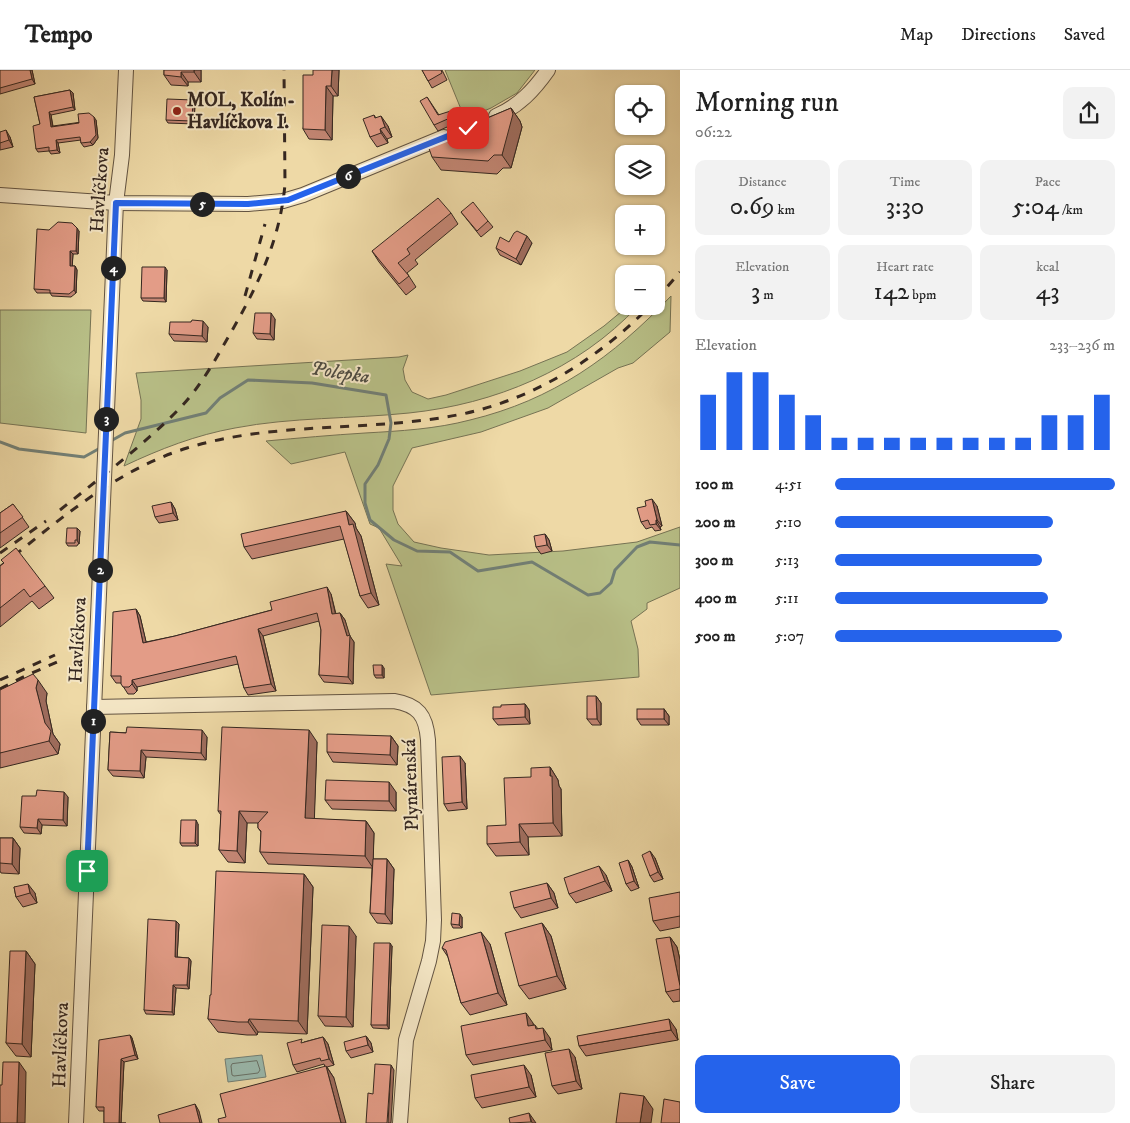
<!DOCTYPE html>
<meta charset="utf-8">
<style>
:root{--surface:#fff;--page:#f2f2f2;--text:#222;--muted:#767676;--line:#e0e0e0;--accent:#2563eb}
body{margin:0;font-family:"IM FELL DW Pica",serif;background:var(--page);color:var(--text);height:100vh;display:flex;flex-direction:column;font-size:19px;white-space:nowrap}
*{box-sizing:border-box;margin:0}
p{font-size:16px;color:var(--muted)}
.icon{flex:none;width:28px;height:28px;fill:none;stroke:currentColor;stroke-width:2;stroke-linecap:round;stroke-linejoin:round}
.map{position:relative;flex:1;overflow:hidden}
.sheet{display:flex;flex-direction:column;background:var(--surface);width:450px}
.sheet>*{flex:none}
.controls{position:absolute;left:615px;top:15px;display:grid;gap:10px}
.controls a{display:grid;place-items:center;width:50px;height:50px;border-radius:10px;background:var(--surface);box-shadow:0 1px 4px #0004;font-size:25px}
.pin{position:absolute;display:grid;place-items:center;width:42px;height:42px;color:#fff;margin:-21px;border-radius:10px;box-shadow:0 2px 8px #0006}
.km{position:absolute;width:25px;height:25px;margin:-12px;border-radius:50%;background:#222;color:#fff;font-size:14px;line-height:25px;text-align:center}
.round{display:grid;place-items:center;flex:none;width:52px;height:52px;border-radius:10px;background:var(--page)}
.headline{display:flex;align-items:center;justify-content:space-between;height:85px;padding:0 15px}
h1{font-size:28px;font-weight:600;line-height:38px}
.stats{display:grid;grid-template-columns:repeat(3,1fr);gap:8px;height:85px;padding:5px 15px}
.stats div{display:grid;align-content:center;border-radius:10px;background:var(--page);text-align:center}
.stats b{font-size:25px;font-weight:600}
.stats small{font-size:14px;font-weight:400}
.stats p{font-size:14px}
.chart{height:140px;padding:10px 15px}
.chart p{display:flex;justify-content:space-between}
.chart svg{width:100%;height:90px;margin-top:5px;stroke:var(--accent);stroke-width:6}
.action{display:flex;gap:10px;margin-top:auto;padding:10px 15px}
.action a{flex:1;height:58px;border-radius:10px;background:var(--accent);color:#fff;font-size:20px;font-weight:600;line-height:58px;text-align:center}
.action a+a{background:var(--page);color:var(--text)}
ul{padding:0 15px;list-style:none;font-size:16px}
li{display:grid;grid-template-columns:80px 60px 1fr;align-items:center;height:38px}
li i{height:12px;border-radius:6px;background:var(--accent)}
header{display:flex;align-items:center;gap:30px;box-sizing:border-box;height:70px;padding:0 25px;background:var(--surface);border-bottom:1px solid var(--line)}
header strong{font-size:24px}
nav{display:flex;gap:28px;margin-inline-start:auto;font-size:18px}
main{display:flex;flex:1;min-height:0}
.map>svg:first-child{display:block}
</style>
<header>
<strong>Tempo</strong>
<nav><a>Map</a><a>Directions</a><a>Saved</a></nav>
</header>
<main>
<div class="map">
<svg width="680" height="1053" viewBox="0 0 680 1053">
<rect width="100%" height="100%" fill="#eed9a6"/>
<filter id="stains"><feTurbulence type="fractalNoise" baseFrequency=".004" numOctaves="4"/><feColorMatrix values="0 0 0 0 .2 0 0 0 0 .09 0 0 0 0 .02 0 0 0 .5 -.17"/></filter>
<radialGradient id="worn" r=".72"><stop offset=".6" stop-color="#630" stop-opacity="0"/><stop offset="1" stop-color="#630" stop-opacity=".3"/></radialGradient>
<!-- green -->
<g fill="#b8bf87" stroke="#767354">
<polygon points="445,0 535,0 517,23 491,38 465,49"/>
<path d="M671,226L670,262L633,293L618,298L548,338L481,362L412,378L393,416V440L398,454L414,472L441,478L489,485L563,481L637,472L680,457V518L647,533V539L631,551L638,579L639,607L431,625L386,494L402,496L379,458L370,454L345,382L291,394L266,371C299,368 332,365 365,363C400,361 436,359 470,350C553,330 613,287 671,226Z"/>
<path d="M628,236H638C578,300 495,334 409,343C351,349 292,347 235,358C196,365 160,379 124,396L141,349V330L136,303L399,287L408,285L403,299L405,310L412,322L428,329L446,325L520,301L567,282L604,256Z"/>
<polygon points="0,240 91,240 86,363 0,353"/>
</g>
<!-- water -->
<polygon fill="#9ab9ad" stroke="#727f75" points="262,985 266,1007 228,1012 225,989"/>
<g fill="none" stroke-linecap="round" stroke-linejoin="round">
<!-- shore -->
<polygon stroke="#687066" stroke-width="1" points="257,991 260,1000 258,1003 234,1006 232,1005 231,996 232,994"/>
<!-- stream -->
<g stroke="#727f75" stroke-width="3">
<polyline points="0,372 19,379 84,387 102,377"/>
<polyline points="109,372 125,363 206,343 220,328 248,310 312,313 386,325 391,353 389,369 378,395 365,414 365,433 370,450 394,470 417,481 450,482 478,501 532,492 588,525 600,523 611,513 615,500 637,477 650,472 680,475"/>
</g>
<!-- minor casing -->
<g stroke="#635442" stroke-width="16">
<g id="minor">
<path d="M496,46C519,36 534,20 548,0"/>
<polyline points="0,125 116,133 248,134 283,131 303,125 444,67"/>
<path d="M94,637L394,631C418,635 426,645 428,670L434,850L433,871L429,891L406,970L400,1053"/>
<polyline points="76,1053 116,133 122,85 126,0"/>
</g>
</g>
<!-- minor -->
<use href="#minor" stroke="#f4e6c5" stroke-width="14"/>
<!-- rail -->
<g stroke="#352720" stroke-width="3" stroke-dasharray="9 9" stroke-linecap="butt">
<polyline points="245,226 265,154"/>
<polyline points="656,230 680,202"/>
<path d="M60,440C101,407 144,375 181,337C199,318 213,294 226,271C255,221 280,173 285,114L284,0"/>
<polyline points="0,483 46,451"/>
<path d="M0,497C58,451 114,401 187,378C278,350 375,363 467,343C537,327 600,287 650,236"/>
<polyline points="0,610 55,585"/>
<polyline points="0,619 23,607 57,592"/>
</g>
</g>
<!-- wall -->
<g fill="#c38674" stroke="#352720">
<polygon points="0,0 32,0 35,14 0,24"/>
<polygon points="164,0 201,0 201,12 188,12 188,16 171,15 164,5"/>
<polygon points="339,0 338,26 333,26 332,70 309,69 303,59 313,5"/>
<polygon points="422,0 442,0 447,10 432,18"/>
<polygon points="70,20 73,23 75,40 51,45 53,56 96,50 98,68 93,75 84,77 81,73 81,70 58,73 60,83 51,84 49,81 38,82 36,79 40,54 34,27"/>
<polygon points="427,27 439,45 461,45 463,50 438,61 434,55"/>
<polygon points="193,30 195,33 194,54 168,53 166,50"/>
<polygon points="511,38 520,51 522,57 511,98 503,98 497,104 441,100 432,87 454,62"/>
<polygon points="374,45 376,48 388,56 392,67 387,69 388,73 377,77 370,67"/>
<polygon points="0,62 10,67 13,77 0,80"/>
<polygon points="461,142 488,151 493,157 481,167"/>
<polygon points="451,143 458,154 415,190 418,194 407,203 416,217 406,225 379,192 372,181"/>
<polygon points="79,161 78,184 73,184 72,196 75,196 77,200 76,223 71,227 52,226 50,223 37,223 34,219"/>
<polygon points="509,172 532,173 521,195 500,185 496,178"/>
<polygon points="167,200 166,232 143,231 141,228"/>
<polygon points="275,249 274,270 257,269 253,263"/>
<polygon points="191,252 208,257 207,272 174,271 169,264"/>
<polygon points="171,432 175,439 178,450 159,453 155,447"/>
<polygon points="13,434 29,457 0,478 0,443"/>
<polygon points="657,436 662,456 660,457 661,460 655,461 652,457 646,459 641,452"/>
<polygon points="346,441 355,453 356,458 361,466 379,535 368,538 360,526 344,469 252,489 244,477"/>
<polygon points="80,461 79,474 78,474 77,476 68,476 66,473"/>
<polygon points="545,464 549,470 552,481 541,484 536,477"/>
<polygon points="0,496 45,516 54,528 39,539 32,531 0,557"/>
<polygon points="331,524 336,544 340,543 345,550 349,565 354,572 353,614 324,612 319,605 321,560 319,551 263,566 276,621 248,625 244,618 238,594 137,617 137,621 134,624 128,624 121,613 116,613 111,606 136,539 140,546 146,572 175,566"/>
<polygon points="384,598 384,608 376,608 374,605"/>
<polygon points="0,620 47,623 46,631 53,664 60,674 58,684 0,698"/>
<polygon points="596,626 601,633 601,655 592,655 587,649"/>
<polygon points="525,634 529,640 530,654 498,655 493,649 501,637"/>
<polygon points="664,639 669,646 669,655 641,655 637,649"/>
<polygon points="110,662 207,667 206,690 146,687 144,708 113,706 108,700"/>
<polygon points="391,666 398,676 397,695 333,692 327,682"/>
<polygon points="317,672 314,749 366,751 374,763 373,789 387,789 394,799 392,854 377,853 370,843 372,798 268,794 260,782 261,762 258,758 258,753 247,753 245,793 228,792 219,780 221,745 218,741"/>
<polygon points="465,693 467,739 448,741 444,734"/>
<polygon points="550,697 558,710 559,716 561,719 562,766 528,767 529,785 496,786 487,774 506,755 531,707"/>
<polygon points="396,722 396,741 332,739 325,730"/>
<polygon points="68,727 67,756 42,755 41,764 24,763 20,757"/>
<polygon points="198,754 198,776 182,776 180,773"/>
<polygon points="0,768 13,768 20,778 19,804 1,803 0,801"/>
<polygon points="655,788 663,809 654,812 650,806"/>
<polygon points="628,790 632,797 639,818 631,821 626,814"/>
<polygon points="304,804 313,817 307,964 258,962 257,965 247,965 218,962 208,949 211,925"/>
<polygon points="606,805 612,821 576,833 569,824"/>
<polygon points="547,813 554,823 558,838 521,848 514,838"/>
<polygon points="14,817 35,823 37,833 23,837 16,827"/>
<polygon points="680,822 680,857 660,861 653,851"/>
<polygon points="462,847 462,858 453,858 451,854"/>
<polygon points="176,851 179,854 177,887 189,888 191,891 189,919 176,918 174,945 146,944 144,940"/>
<polygon points="542,853 551,866 566,919 529,929 519,916"/>
<polygon points="356,866 353,957 325,956 318,946"/>
<polygon points="670,867 677,877 680,890 680,931 673,932 666,922"/>
<polygon points="490,874 507,935 470,945 461,933 448,887 442,878"/>
<polygon points="392,876 389,959 373,958 371,955"/>
<polygon points="26,881 35,894 31,987 16,986 6,973"/>
<polygon points="533,953 533,955 535,955 538,959 550,968 552,980 473,995 466,985"/>
<polygon points="676,959 678,970 586,986 579,976"/>
<polygon points="130,965 132,968 138,989 124,992 121,1053 104,1053 104,1041 99,1041 96,1037"/>
<polygon points="366,966 371,973 373,982 351,988 346,981"/>
<polygon points="323,967 328,974 334,995 327,997 334,1008 226,1047 325,997 324,994 297,1002 293,995 304,972"/>
<polygon points="575,987 582,1019 558,1024 552,1016"/>
<polygon points="531,1005 536,1027 482,1038 475,1028"/>
</g>
<!-- shaded-wall -->
<g fill="#9f6d5e" stroke="#352720">
<polygon points="30,0 32,0 35,14 32,9"/>
<polygon points="194,0 201,0 201,12 194,2"/>
<polygon points="332,0 339,0 338,26 331,16"/>
<polygon points="181,2 188,12 188,16 181,7"/>
<polygon points="326,16 333,26 332,70 325,60"/>
<polygon points="70,20 73,23 75,40 73,37"/>
<polygon points="193,30 195,33 194,54 192,51"/>
<polygon points="511,38 520,51 522,57 511,98 502,85"/>
<polygon points="457,39 461,45 463,50 459,44"/>
<polygon points="49,42 51,45 53,60 51,57"/>
<polygon points="381,46 388,56 392,67 385,57"/>
<polygon points="94,47 96,50 98,68 93,75 90,72"/>
<polygon points="380,59 387,69 388,73 381,63"/>
<polygon points="6,60 10,67 13,77 9,70"/>
<polygon points="56,70 58,73 60,83 57,80"/>
<polygon points="77,158 79,161 78,184 76,181"/>
<polygon points="527,166 532,173 521,195 516,189"/>
<polygon points="70,181 73,184 72,200 70,196"/>
<polygon points="75,196 77,200 76,223 74,220"/>
<polygon points="165,197 167,200 166,232 164,228"/>
<polygon points="271,243 275,249 274,270 270,264"/>
<polygon points="203,251 208,257 207,272 202,266"/>
<polygon points="652,429 657,436 662,456 657,450"/>
<polygon points="171,432 175,439 178,450 173,443"/>
<polygon points="346,441 355,453 356,458 361,466 379,535 371,523 349,455"/>
<polygon points="656,450 660,457 661,460 656,454"/>
<polygon points="77,458 80,461 79,474 77,470"/>
<polygon points="545,464 549,470 552,481 547,475"/>
<polygon points="327,517 331,524 337,551 332,544"/>
<polygon points="136,539 140,546 148,580 143,573"/>
<polygon points="340,543 345,550 350,566 354,572 353,614 348,607 347,566"/>
<polygon points="258,559 263,566 276,621 271,614"/>
<polygon points="382,595 384,598 384,608 382,605"/>
<polygon points="38,610 47,623 46,631 53,664 60,674 58,684 49,671 36,618"/>
<polygon points="132,610 137,617 137,621 132,614"/>
<polygon points="596,626 601,633 601,655 597,649"/>
<polygon points="525,634 529,640 530,654 525,647"/>
<polygon points="664,639 669,646 669,655 664,649"/>
<polygon points="202,660 207,667 206,690 201,683"/>
<polygon points="309,660 317,672 314,760 305,748"/>
<polygon points="391,666 398,676 397,695 390,685"/>
<polygon points="141,680 146,687 144,708 140,701"/>
<polygon points="460,686 465,693 467,739 462,732"/>
<polygon points="550,697 558,710 559,716 561,719 562,766 553,753"/>
<polygon points="389,712 396,722 396,741 389,731"/>
<polygon points="64,722 68,727 67,756 63,750"/>
<polygon points="239,741 247,753 245,793 237,781"/>
<polygon points="38,749 42,755 41,764 37,758"/>
<polygon points="196,750 198,754 198,776 195,773"/>
<polygon points="366,751 374,763 373,798 365,786"/>
<polygon points="519,754 528,767 529,785 520,772"/>
<polygon points="13,768 20,778 19,804 12,794"/>
<polygon points="650,781 655,788 663,809 658,802"/>
<polygon points="387,789 394,799 392,854 385,844"/>
<polygon points="628,790 632,797 639,818 634,811"/>
<polygon points="599,796 606,805 612,821 605,811"/>
<polygon points="304,804 313,817 307,964 298,951"/>
<polygon points="547,813 554,823 558,838 551,828"/>
<polygon points="28,814 35,823 37,833 30,823"/>
<polygon points="460,844 462,847 462,858 459,855"/>
<polygon points="176,851 179,854 177,890 175,887"/>
<polygon points="542,853 551,866 566,919 557,906"/>
<polygon points="349,856 356,866 353,957 346,947"/>
<polygon points="481,862 490,874 507,935 498,923"/>
<polygon points="670,867 677,877 680,890 680,916"/>
<polygon points="390,873 392,876 389,959 387,955"/>
<polygon points="26,881 35,894 31,987 22,974"/>
<polygon points="189,888 191,891 189,919 187,915"/>
<polygon points="173,915 176,918 174,945 172,942"/>
<polygon points="526,943 533,953 535,966 528,956"/>
<polygon points="249,949 258,962 257,965 248,952"/>
<polygon points="669,949 676,959 678,970 671,960"/>
<polygon points="543,958 550,968 552,980 545,970"/>
<polygon points="130,965 132,968 138,989 135,985"/>
<polygon points="366,966 371,973 373,982 368,975"/>
<polygon points="323,967 328,974 334,995 329,989"/>
<polygon points="569,979 575,987 582,1019 576,1011"/>
<polygon points="121,989 124,992 121,1053 119,1053"/>
<polygon points="19,992 26,1002 25,1053 17,1053"/>
<polygon points="391,995 394,1000 391,1053 388,1053"/>
<polygon points="524,995 531,1005 536,1027 529,1017"/>
<polygon points="326,996 334,1008 346,1053 341,1053"/>
<polygon points="644,1026 653,1039 651,1053 640,1053"/>
<polygon points="195,1034 199,1041 202,1053 200,1053"/>
<polygon points="529,1043 536,1053 532,1053"/>
</g>
<!-- building -->
<g fill="#e39c87" stroke="#352720">
<polygon points="0,0 30,0 32,9 0,18"/>
<polygon points="164,0 194,0 194,2 181,2 181,7 164,5"/>
<polygon points="313,0 332,0 331,16 326,16 325,60 303,59 303,5 313,5"/>
<polygon points="422,0 441,0 442,3 428,11"/>
<polygon points="70,20 73,37 49,42 51,57 79,53 78,44 89,43 94,47 96,65 90,72 81,73 80,67 56,70 57,80 49,81 49,77 36,79 33,56 40,54 34,27"/>
<polygon points="427,27 438,45 457,39 459,44 434,55 420,31"/>
<polygon points="167,29 193,30 192,51 166,50"/>
<polygon points="511,38 513,44 502,85 494,85 488,91 432,87 426,70 454,62"/>
<polygon points="374,45 375,48 381,46 385,57 380,59 381,63 370,67 363,49"/>
<polygon points="6,60 9,70 0,73 0,62"/>
<polygon points="438,128 451,143 407,179 410,184 398,193 409,206 399,214 372,181"/>
<polygon points="473,132 488,151 477,161 461,142"/>
<polygon points="58,152 72,153 77,158 76,181 70,181 70,196 75,196 74,220 69,224 50,223 50,220 34,219 37,159 49,160"/>
<polygon points="517,161 527,166 516,189 496,178 500,167 509,172 514,163"/>
<polygon points="142,197 165,197 164,228 141,228"/>
<polygon points="255,243 271,243 270,264 253,263"/>
<polygon points="192,250 203,251 202,266 169,264 170,252 191,252"/>
<polygon points="652,429 657,450 656,450 656,454 650,455 648,450 641,452 637,438 646,436 645,431"/>
<polygon points="171,432 173,443 155,447 152,436"/>
<polygon points="13,434 23,447 0,463 0,443"/>
<polygon points="346,441 349,455 353,454 371,523 360,526 340,456 244,477 241,464"/>
<polygon points="67,458 77,458 77,470 75,470 75,473 66,473"/>
<polygon points="545,464 547,475 536,477 534,466"/>
<polygon points="16,478 45,516 30,527 24,519 0,538 0,496 4,493 1,490"/>
<polygon points="327,517 332,544 340,543 347,566 350,565 348,607 319,605 321,560 317,543 258,559 271,614 244,618 236,586 132,610 132,614 129,617 123,617 121,614 121,606 111,606 113,542 136,539 143,573 175,566 272,540 270,532"/>
<polygon points="373,595 382,595 382,605 374,605"/>
<polygon points="33,604 38,610 36,618 45,653 51,661 49,671 0,683 0,620"/>
<polygon points="587,626 596,626 597,649 587,649"/>
<polygon points="525,634 525,647 493,649 493,637 501,637 501,635"/>
<rect x="637" y="639" width="27" height="10"/>
<polygon points="127,657 202,660 201,683 141,680 140,701 108,700 110,662 126,663"/>
<polygon points="222,657 309,660 305,748 366,751 365,786 260,782 261,761 258,758 258,753 268,742 239,741 237,781 219,780 221,741 218,741"/>
<polygon points="327,664 391,666 390,685 327,682"/>
<polygon points="460,686 462,732 444,734 442,687"/>
<polygon points="550,697 550,706 552,706 553,753 519,754 520,772 487,774 487,756 506,755 504,708 531,707 531,698"/>
<polygon points="326,710 389,712 389,731 325,730"/>
<polygon points="37,720 64,722 63,750 38,749 37,758 20,757 22,726 36,726"/>
<polygon points="181,750 196,750 195,773 180,773"/>
<polygon points="0,768 13,768 12,794 0,793"/>
<polygon points="650,781 658,802 650,806 642,785"/>
<polygon points="373,789 387,789 385,844 370,843"/>
<polygon points="628,790 634,811 626,814 619,793"/>
<polygon points="599,796 605,811 569,824 564,808"/>
<polygon points="216,801 304,804 298,951 249,949 248,952 238,952 208,949 210,925 211,925"/>
<polygon points="547,813 551,828 514,838 510,822"/>
<polygon points="28,814 30,823 16,827 14,817"/>
<polygon points="680,822 680,846 653,851 649,828"/>
<polygon points="452,843 460,844 459,855 451,854"/>
<polygon points="148,849 176,851 175,887 189,888 187,915 173,915 172,942 144,940"/>
<polygon points="542,853 557,906 519,916 505,863"/>
<polygon points="322,855 349,856 346,947 318,946"/>
<polygon points="481,862 498,923 461,933 446,880 442,878 445,872"/>
<polygon points="670,867 680,916 680,919 666,922 656,869"/>
<polygon points="374,873 390,873 387,955 371,955"/>
<polygon points="10,881 26,881 22,974 6,973"/>
<polygon points="526,943 528,956 535,955 536,959 543,958 545,970 466,985 461,956"/>
<polygon points="669,949 671,960 579,976 577,966"/>
<polygon points="130,965 135,985 121,989 119,1053 126,1053 104,1053 104,1037 96,1037 99,970"/>
<polygon points="366,966 368,975 346,981 344,972"/>
<polygon points="323,967 329,989 321,991 320,988 293,995 287,973 302,969 301,973"/>
<polygon points="569,979 576,1011 552,1016 545,983"/>
<polygon points="3,992 19,992 17,1053 0,1053 0,1015 2,1015"/>
<polygon points="375,994 391,995 387,1053 366,1053 368,1023 373,1024"/>
<polygon points="524,995 529,1017 475,1028 471,1005"/>
<polygon points="326,996 341,1053 219,1053 218,1049 226,1047 220,1024"/>
<polygon points="620,1023 644,1026 640,1053 616,1053"/>
<polygon points="664,1029 680,1032 680,1053 661,1053"/>
<polygon points="195,1034 200,1053 160,1053 158,1045"/>
<polygon points="529,1043 531,1052 510,1053 509,1048"/>
</g>
<g fill="none" stroke-linecap="round" stroke-linejoin="round">
<!-- route casing -->
<g stroke="#fff" stroke-width="10">
<polyline id="route" points="87,801 116,133 248,134 288,130 468,58"/>
</g>
<!-- route -->
<use href="#route" stroke="#2563eb" stroke-width="6"/>
</g>
<!-- markers -->
<circle fill="#8f2418" stroke="#f4e6c5" stroke-width="2" cx="177" cy="41" r="5"/>
<g text-anchor="middle" dominant-baseline="central" stroke-width="4" stroke-linejoin="round" paint-order="stroke">
<!-- poi labels -->
<g font-size="19" font-weight="bold" fill="#352720" stroke="#f4e6c5" text-anchor="start">
<text x="187" y="30">MOL, Kolín -<tspan x="187" dy="22">Havlíčkova I.</tspan></text>
</g>
<!-- street labels -->
<g font-size="19" fill="#352720" stroke="#f4e6c5">
<text transform="translate(100 120) rotate(-86)">Havlíčkova</text>
<text transform="translate(78 570) rotate(-87)">Havlíčkova</text>
<text transform="translate(411 715) rotate(-92)">Plynárenská</text>
<text transform="translate(61 975) rotate(-88)">Havlíčkova</text>
</g>
<!-- water labels -->
<g font-size="20" font-style="italic" fill="#4e4c43" stroke="#f4e6c5">
<text transform="translate(340 303) rotate(9)">Polepka</text>
</g>
</g>
<rect width="100%" height="100%" filter="url(#stains)"/>
<rect width="100%" height="100%" fill="url(#worn)"/>
</svg>
<div class="controls">
<a><svg class="icon" aria-label="locate" viewBox="0 0 24 24"><circle cx="12" cy="12" r="6"/><path d="M12 2v4M12 18v4M2 12h4M18 12h4"/></svg></a>
<a><svg class="icon" aria-label="layers" viewBox="0 0 24 24"><path d="M12 4l9 5-9 5-9-5zM3 14l9 5 9-5"/></svg></a>
<a>+</a>
<a>−</a>
</div>
<div class="pin" style="left:87px;top:801px;background:#1e9e55"><svg class="icon" aria-label="arrive" viewBox="0 0 24 24"><path d="M6 21V4h12l-3 4 3 4H6"/></svg></div>
<div class="pin" style="left:468px;top:58px;background:#d93025"><svg class="icon" aria-label="check" viewBox="0 0 24 24"><path d="M5 12l5 5 9-10"/></svg></div>
<b class="km" style="left:93px;top:651px">1</b>
<b class="km" style="left:100px;top:500px">2</b>
<b class="km" style="left:106px;top:349px">3</b>
<b class="km" style="left:113px;top:198px">4</b>
<b class="km" style="left:202px;top:134px">5</b>
<b class="km" style="left:348px;top:106px">6</b>
</div>
<section class="sheet">
<div class="headline"><div><h1>Morning run</h1><p>06:22</p></div><a class="round"><svg class="icon" aria-label="share" viewBox="0 0 24 24"><path d="M12 15V3M7 8l5-5 5 5M5 13v7h14v-7"/></svg></a></div>
<div class="stats">
<div><p>Distance</p><b>0.69<small> km</small></b></div>
<div><p>Time</p><b>3:30</b></div>
<div><p>Pace</p><b>5:04<small> /km</small></b></div>
</div>
<div class="stats">
<div><p>Elevation</p><b>3<small> m</small></b></div>
<div><p>Heart rate</p><b>142<small> bpm</small></b></div>
<div><p>kcal</p><b>43</b></div>
</div>
<div class="chart"><p><span>Elevation</span>233–236 m</p>
<svg viewBox="0 0 160 44" preserveAspectRatio="none"><path d="M5 44V17M15 44V6M25 44V6M35 44V17M45 44V27M55 44V38M65 44V38M75 44V38M85 44V38M95 44V38M105 44V38M115 44V38M125 44V38M135 44V27M145 44V27M155 44V17"/></svg>
</div>
<ul>
<li><b>100 m</b>4:51<i style="width:100%"></i></li>
<li><b>200 m</b>5:10<i style="width:78%"></i></li>
<li><b>300 m</b>5:13<i style="width:74%"></i></li>
<li><b>400 m</b>5:11<i style="width:76%"></i></li>
<li><b>500 m</b>5:07<i style="width:81%"></i></li>
</ul>
<div class="action"><a>Save</a><a>Share</a></div>
</section>
</main>
